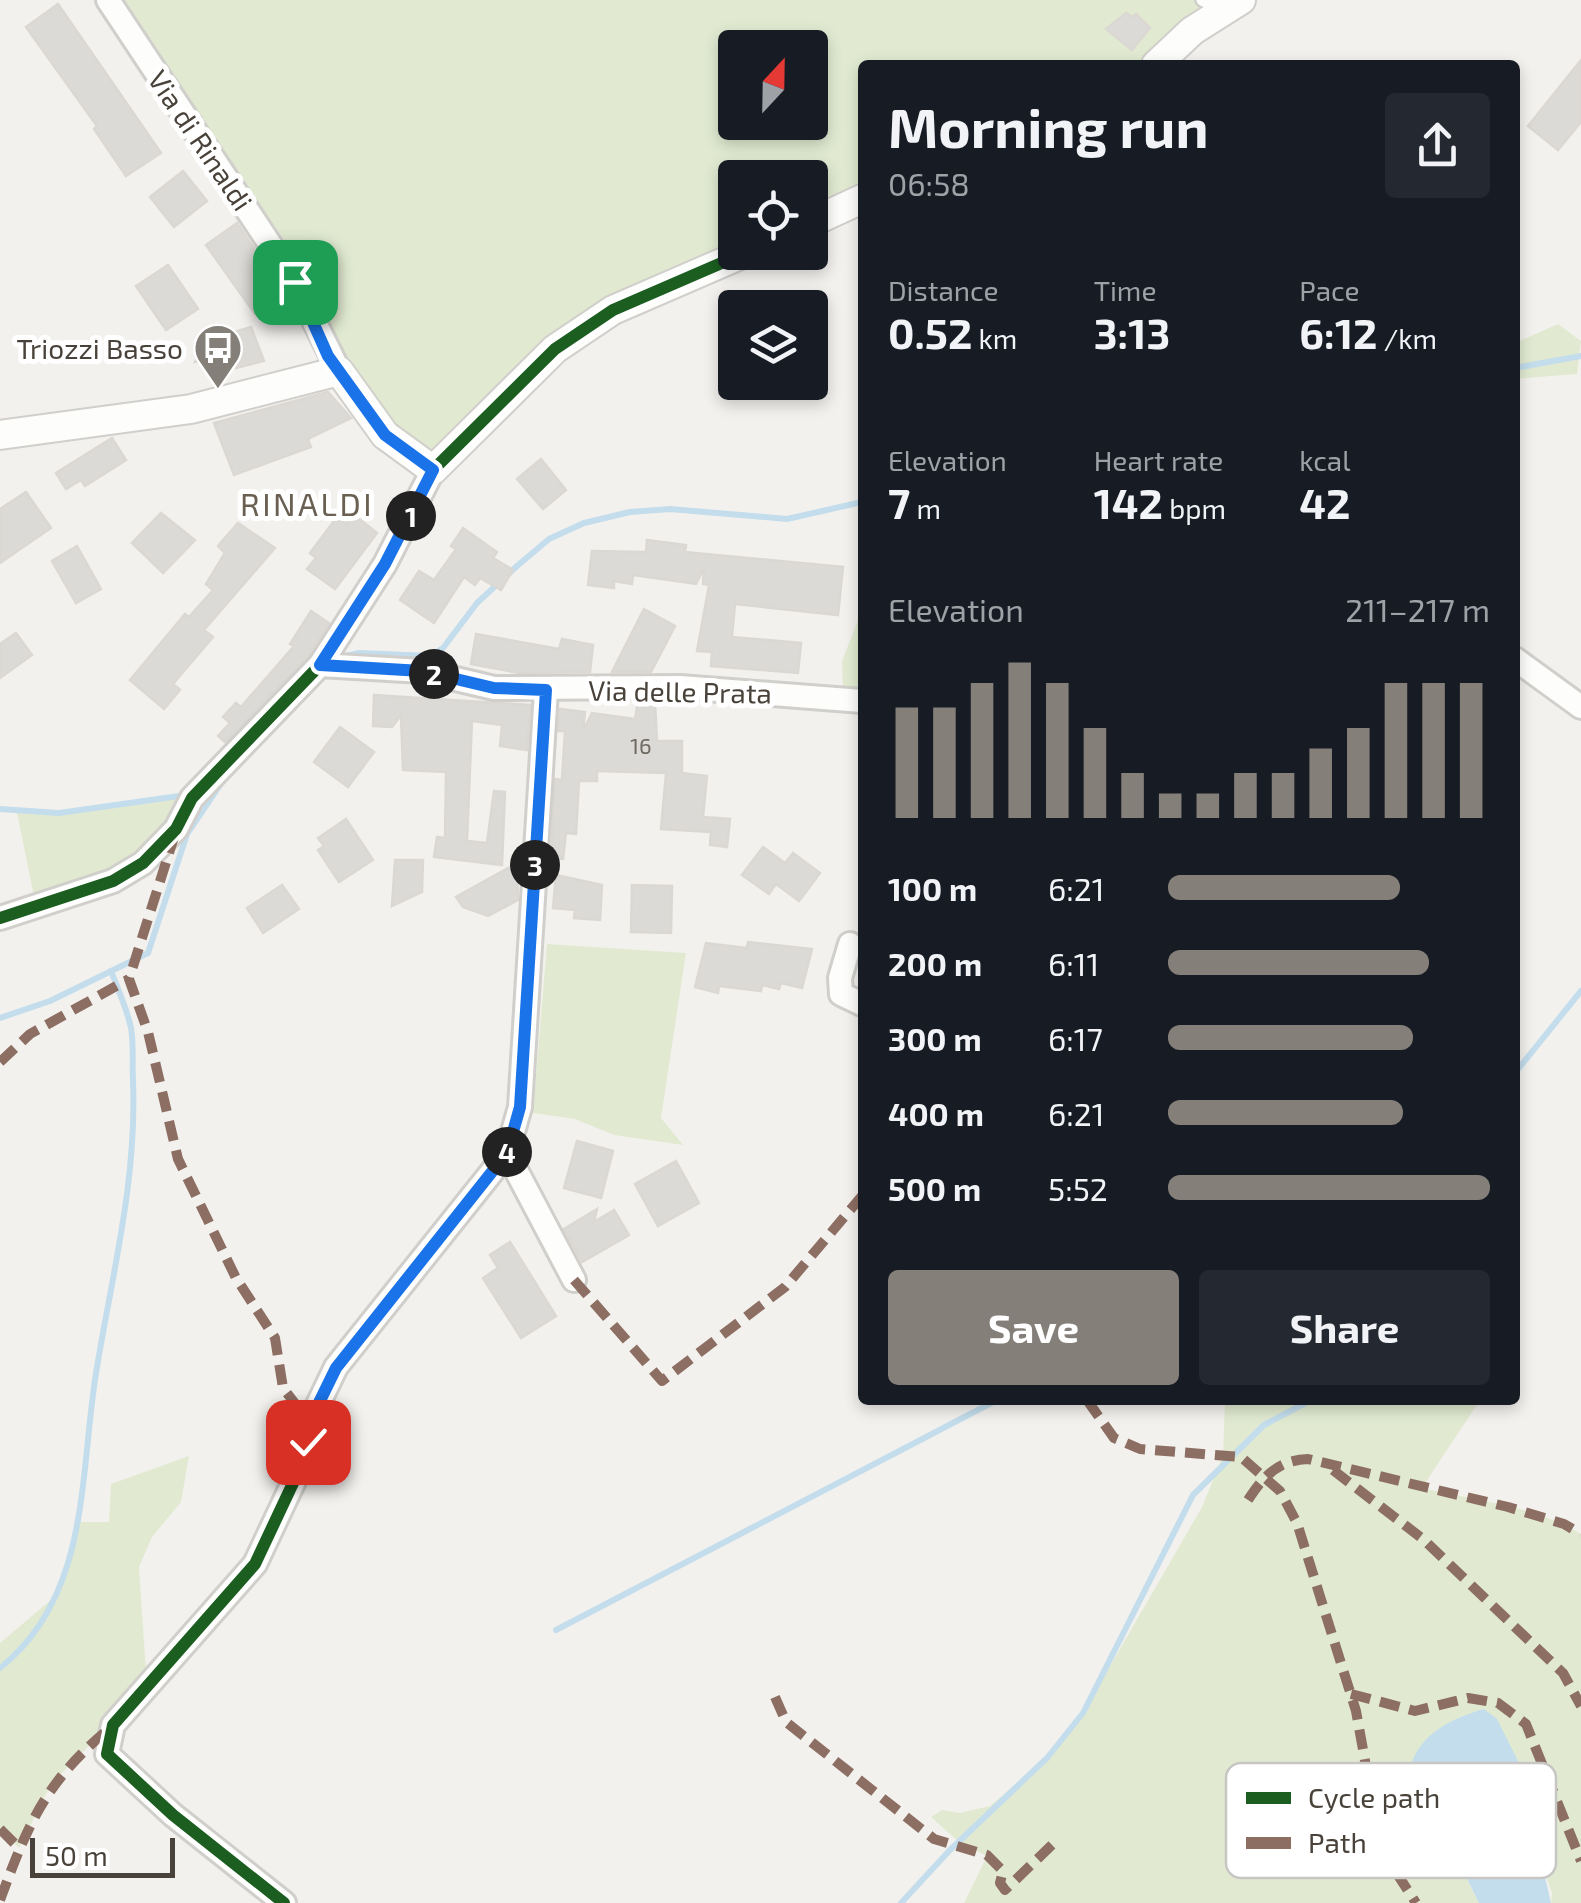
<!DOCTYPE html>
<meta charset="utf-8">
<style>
:root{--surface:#171b24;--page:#242831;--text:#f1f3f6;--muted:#9ea1a6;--accent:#847f79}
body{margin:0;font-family:"Exo 2",sans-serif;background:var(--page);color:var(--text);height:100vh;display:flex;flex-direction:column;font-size:38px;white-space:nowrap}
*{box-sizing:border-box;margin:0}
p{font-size:32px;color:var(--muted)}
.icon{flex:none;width:55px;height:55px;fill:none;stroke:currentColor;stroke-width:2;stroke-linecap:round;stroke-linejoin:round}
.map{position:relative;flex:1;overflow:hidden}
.drawer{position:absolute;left:858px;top:60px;width:662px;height:1345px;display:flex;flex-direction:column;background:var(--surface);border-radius:10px;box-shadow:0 5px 15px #0003}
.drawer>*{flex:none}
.needle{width:65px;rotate:22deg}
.fabs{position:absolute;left:718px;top:30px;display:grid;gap:20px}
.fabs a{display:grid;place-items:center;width:110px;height:110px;border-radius:10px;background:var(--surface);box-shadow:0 5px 15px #0003;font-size:50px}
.scale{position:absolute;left:30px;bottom:25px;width:145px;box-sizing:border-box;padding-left:10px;border:5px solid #49423a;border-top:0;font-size:28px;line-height:35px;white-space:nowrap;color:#49423a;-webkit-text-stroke:8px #fff;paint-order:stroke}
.pin{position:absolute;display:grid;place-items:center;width:85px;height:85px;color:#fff;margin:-42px;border-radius:20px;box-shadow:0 5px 15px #0006}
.km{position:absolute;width:50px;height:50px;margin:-25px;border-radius:50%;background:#222;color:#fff;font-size:28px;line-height:50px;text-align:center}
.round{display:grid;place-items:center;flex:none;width:105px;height:105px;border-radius:10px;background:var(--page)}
.head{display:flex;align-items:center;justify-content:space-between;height:170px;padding:0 30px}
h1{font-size:55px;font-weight:700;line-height:75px}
.figures{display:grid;grid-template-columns:repeat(3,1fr);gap:15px;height:170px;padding:10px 30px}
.figures div{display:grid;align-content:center}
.figures b{font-size:42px;font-weight:700}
.figures small{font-size:28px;font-weight:400}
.figures p{font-size:28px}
.chart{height:280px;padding:20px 30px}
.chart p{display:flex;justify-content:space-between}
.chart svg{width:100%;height:180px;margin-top:10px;stroke:var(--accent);stroke-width:6}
.cta{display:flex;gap:20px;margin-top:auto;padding:20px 30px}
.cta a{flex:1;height:115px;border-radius:10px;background:var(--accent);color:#fff;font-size:40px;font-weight:700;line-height:115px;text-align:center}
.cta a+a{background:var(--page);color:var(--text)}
ul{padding:0 30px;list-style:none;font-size:32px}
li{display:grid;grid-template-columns:160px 120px 1fr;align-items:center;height:75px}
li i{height:25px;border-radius:12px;background:var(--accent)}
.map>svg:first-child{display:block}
</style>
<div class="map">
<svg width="1581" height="1903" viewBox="0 0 1581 1903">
<rect width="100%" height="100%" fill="#f3f1ee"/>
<!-- green -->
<g fill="#e1ead1" fill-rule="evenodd">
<path d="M118,0H1241L1156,65H862V199L810,223V178H735V252L613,310L433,470L339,371L297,258ZM735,48H810V122H735Z"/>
<polygon points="1558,324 1581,341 1577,374 1515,379 1515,343"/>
<polygon points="862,610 862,701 843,697 842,661"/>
<polygon points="179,796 192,798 143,863 36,906 17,813 85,811"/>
<polygon points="547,944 686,953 661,1118 683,1145 614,1135 575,1119 533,1113"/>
<path d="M1225,1400H1480L1422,1488C1474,1500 1536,1506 1581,1534V1903H1551L1552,1893L1484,1710C1452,1718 1423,1733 1411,1765L1479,1903H964L987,1856L960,1843L931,1817L942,1810L960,1813L990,1806L1047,1758L1083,1713L1202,1507L1223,1455Z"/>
<polygon points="189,1456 181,1502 152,1537 139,1567 147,1687 51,1784 19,1848 0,1829 0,1643 58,1594 78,1522 109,1522 111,1484"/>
</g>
<!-- water -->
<path fill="#c3ddec" d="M1484,1709L1497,1719L1519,1763L1551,1903H1479L1411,1765C1420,1733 1455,1717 1484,1709Z"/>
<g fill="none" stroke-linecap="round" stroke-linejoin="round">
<!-- stream -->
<g stroke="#c3ddec" stroke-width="6">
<polyline points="1515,368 1581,356"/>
<polyline points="338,658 359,653 430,656 443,648 477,603 517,566 549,539 584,523 630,512 670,509 787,519 862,502"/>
<polyline points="0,809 59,813 179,796 185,801"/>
<polyline points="0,1018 50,1001 148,953 187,834 224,779"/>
<polyline points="1515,1073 1581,991"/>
<polyline points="556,1630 997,1400"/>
<path d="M0,1668C92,1595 79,1471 97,1367C113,1271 137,1179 133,1081C132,1064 134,1045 131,1028C127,1009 118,989 111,971"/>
<polyline points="901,1903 950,1850 1047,1758 1083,1713 1193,1495 1264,1425 1311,1400"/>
</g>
</g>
<!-- building -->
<g fill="#dcdad6" stroke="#dbd8d4" stroke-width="2.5">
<polygon points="58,4 161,153 126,176 94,129 97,126 26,27"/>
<polygon points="1126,13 1132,17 1136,14 1150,28 1132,50 1106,29"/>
<polygon points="1581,60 1581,122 1558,150 1528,126"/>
<polygon points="183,171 207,201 174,227 150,197"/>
<polygon points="237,223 284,294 255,314 206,245"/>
<polygon points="168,265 198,309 166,330 136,286"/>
<polygon points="251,327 264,361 236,368 233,357 195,362 203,341"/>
<polygon points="328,392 351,418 308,439 311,447 234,475 214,423"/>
<polygon points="112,438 126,460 85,486 81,480 66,489 56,473"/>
<polygon points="541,459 566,490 543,509 517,479"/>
<polygon points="26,492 51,528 0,563 0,509"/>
<polygon points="161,513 195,540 163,573 132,543"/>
<polygon points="353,514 377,533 335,589 307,569 316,558 310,553 337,517 346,524"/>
<polygon points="238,523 275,548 204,630 213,637 173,684 180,690 164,709 130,680 185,614 189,617 213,590 206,584 225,553 218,546"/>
<polygon points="463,528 497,552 493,558 513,570 501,590 480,578 475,585 464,577 434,623 400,600 419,571 434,580 456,549 451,546"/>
<polygon points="647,540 686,545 685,552 843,567 838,615 735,604 732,637 801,643 798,673 711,666 712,652 697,651 709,585 703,584 704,568 696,584 633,575 632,584 614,581 614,588 588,585 592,551 646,552"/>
<polygon points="77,546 101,589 76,603 52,561"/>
<polygon points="644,609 675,626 651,672 612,672"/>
<polygon points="311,611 329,623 308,656 225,742 218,736 230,723 223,717 236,703 241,707 294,646 290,644"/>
<polygon points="16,633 32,655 0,678 0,644"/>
<polygon points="476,634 559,649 562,639 593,645 590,672 519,673 471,664"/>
<polygon points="374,695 530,705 527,750 500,746 502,725 472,721 467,841 487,843 494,791 505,792 502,865 434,857 437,837 445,838 446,772 403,770 401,715 392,727 373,726"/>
<polygon points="638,702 655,702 657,741 682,741 682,773 707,776 703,817 730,819 727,847 710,845 711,832 661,829 666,773 597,771 597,781 579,781 576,834 566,833 563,859 551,858 555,779 562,780 565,731 558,731 560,709 585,712 583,731 592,713 635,719"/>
<polygon points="340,727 374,752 348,787 314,762"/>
<polygon points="346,819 373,860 339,882 318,850 324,846 318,838"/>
<polygon points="763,847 785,863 793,853 820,873 799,901 776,884 769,894 742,875"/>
<polygon points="395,860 423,860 422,892 392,906"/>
<polygon points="517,863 518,900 488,916 463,907 456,897"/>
<polygon points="556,875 602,885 600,920 574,918 575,910 553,908"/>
<polygon points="282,885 299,909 263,933 247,908"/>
<polygon points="632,885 672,886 671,933 631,932"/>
<polygon points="748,942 812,949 802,988 781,983 779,989 762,985 761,991 719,986 718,993 695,987 706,943 747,948"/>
<polygon points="577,1141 613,1151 601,1198 564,1188"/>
<polygon points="676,1161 699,1203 658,1226 635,1184"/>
<polygon points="597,1209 594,1222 614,1210 629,1235 582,1262 564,1229"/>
<polygon points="510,1242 556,1316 521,1338 483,1278 498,1268 490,1255"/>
</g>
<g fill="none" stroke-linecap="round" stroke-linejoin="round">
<!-- service casing -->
<g stroke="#d1cfcb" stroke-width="16">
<polyline id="service" points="1202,0 1222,10"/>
</g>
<!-- minor casing -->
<g stroke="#d1cfcb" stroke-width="28">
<g id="minor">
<polyline points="108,0 295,282 339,371"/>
<polyline points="1515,659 1581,707"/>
<polyline points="320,665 422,671 494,688 680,687 862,701"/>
<polyline points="0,918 113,881 143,863 176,829 192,798 320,665 385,564 433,470"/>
<polyline points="850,944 840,978 841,994 862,1004"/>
<polyline points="507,1153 574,1280"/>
<polyline points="284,1903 173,1815 107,1754 113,1725 255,1564 302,1464 313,1415 336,1367 507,1153 520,1107 546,690"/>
</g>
</g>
<!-- tertiary casing -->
<g stroke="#d1cfcb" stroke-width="32">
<g id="tertiary">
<polyline points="1156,65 1192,31 1241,0"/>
<polyline points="810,223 862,199"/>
<polyline points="0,435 191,409 339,371 385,435 433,470 555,349 613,310 747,252"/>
</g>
</g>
<!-- service -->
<use href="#service" stroke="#fdfdfc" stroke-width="11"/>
<!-- minor -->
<use href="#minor" stroke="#fdfdfc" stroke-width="22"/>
<!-- tertiary -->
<use href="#tertiary" stroke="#fdfdfc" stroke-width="28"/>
<!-- quiet -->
<g stroke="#8d6e63" stroke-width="10" stroke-dasharray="20 10" stroke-linecap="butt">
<polyline points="175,834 129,979 148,1032 178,1159 236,1278 275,1338 283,1388 297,1406 313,1415"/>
<polyline points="0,1062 30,1034 129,979"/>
<polyline points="574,1280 662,1381 785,1287 862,1196"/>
<polyline points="1087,1400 1114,1438 1140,1449 1241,1457 1280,1491 1297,1523 1356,1711 1381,1849 1416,1903"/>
<polyline points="1333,1470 1423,1539 1563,1673 1581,1706"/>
<path d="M1248,1500C1263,1477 1278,1460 1308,1459L1508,1507L1564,1524L1581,1534"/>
<polyline points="1351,1694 1415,1711 1468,1698 1498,1703 1526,1724 1581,1861"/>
<polyline points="775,1697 786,1722 934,1839 987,1855 1003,1871 1000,1883 1005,1890 1055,1842"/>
<polyline points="0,1829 19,1848"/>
<path d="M0,1900C29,1822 45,1782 111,1727"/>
</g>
<!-- cycleway casing -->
<g stroke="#fff" stroke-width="19">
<g id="cycleway">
<polyline points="0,918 113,881 143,863 176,829 192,798 320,665 385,564 433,470 555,349 613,310 747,252"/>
<polyline points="284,1903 173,1815 107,1754 113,1725 255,1564 302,1464 313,1415 336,1367 507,1153 520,1107 546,690"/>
</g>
</g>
<!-- cycleway -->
<use href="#cycleway" stroke="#1b5e20" stroke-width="12"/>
</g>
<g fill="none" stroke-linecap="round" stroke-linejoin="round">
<!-- route casing -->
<g stroke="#fff" stroke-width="20">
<polyline id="route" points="295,282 328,356 385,435 433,470 385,564 320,665 422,671 494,688 546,690 520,1107 507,1153 336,1368 313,1415 308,1442"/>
</g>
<!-- route -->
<use href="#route" stroke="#1a73e8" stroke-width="12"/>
</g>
<!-- icons -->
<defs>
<g id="bus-pin" transform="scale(2.5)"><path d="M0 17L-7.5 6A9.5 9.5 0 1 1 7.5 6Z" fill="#847f79" stroke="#fff"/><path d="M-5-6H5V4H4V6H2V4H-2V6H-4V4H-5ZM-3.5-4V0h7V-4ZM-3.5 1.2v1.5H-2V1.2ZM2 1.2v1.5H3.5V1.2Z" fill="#fff"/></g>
</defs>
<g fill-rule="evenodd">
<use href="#bus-pin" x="218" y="348"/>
</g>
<g text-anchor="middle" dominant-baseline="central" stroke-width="10" stroke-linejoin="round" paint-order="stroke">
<!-- number labels -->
<g font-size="22" fill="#6e6962">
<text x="641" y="745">16</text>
</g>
<!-- street labels -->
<g font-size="28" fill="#49423a" stroke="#fff">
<text transform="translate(201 140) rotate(56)">Via di Rinaldi</text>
<text transform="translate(680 691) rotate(1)">Via delle Prata</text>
</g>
<!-- poi labels -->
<g font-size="28" fill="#49423a" stroke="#fff" text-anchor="end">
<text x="183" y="348">Triozzi Basso</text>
</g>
<!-- quarter labels -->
<g font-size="32" letter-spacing="2.5" fill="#6a6052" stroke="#fff">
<text x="307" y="503">RINALDI</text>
</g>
</g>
<!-- legend -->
<rect x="1226" y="1763" width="330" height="115" rx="15" fill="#fff" stroke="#c8c6c4" stroke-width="2.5"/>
<rect x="1246" y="1792" width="45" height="12" fill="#1b5e20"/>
<rect x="1246" y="1837" width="45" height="12" fill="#8d6e63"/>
<g font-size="28" fill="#49423a">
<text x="1308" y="1808">Cycle path</text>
<text x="1308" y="1853">Path</text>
</g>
</svg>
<div class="fabs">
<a><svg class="needle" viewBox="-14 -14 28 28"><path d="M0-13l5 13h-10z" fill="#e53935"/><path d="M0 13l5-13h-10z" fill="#9ea1a6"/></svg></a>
<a><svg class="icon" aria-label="locate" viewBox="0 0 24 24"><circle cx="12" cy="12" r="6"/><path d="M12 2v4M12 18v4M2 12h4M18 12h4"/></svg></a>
<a><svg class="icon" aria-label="layers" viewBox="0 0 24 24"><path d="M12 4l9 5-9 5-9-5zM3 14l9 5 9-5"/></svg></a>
</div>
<div class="scale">50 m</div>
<div class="pin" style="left:295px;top:282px;background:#1e9e55"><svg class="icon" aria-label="arrive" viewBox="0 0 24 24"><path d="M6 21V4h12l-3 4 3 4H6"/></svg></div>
<div class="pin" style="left:308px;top:1442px;background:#d93025"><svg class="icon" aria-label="check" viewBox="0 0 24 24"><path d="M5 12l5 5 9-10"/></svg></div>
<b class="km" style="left:411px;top:516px">1</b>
<b class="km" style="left:434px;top:674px">2</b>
<b class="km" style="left:535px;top:865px">3</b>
<b class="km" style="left:507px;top:1152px">4</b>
<section class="drawer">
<div class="head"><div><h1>Morning run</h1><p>06:58</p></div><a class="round"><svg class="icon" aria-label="share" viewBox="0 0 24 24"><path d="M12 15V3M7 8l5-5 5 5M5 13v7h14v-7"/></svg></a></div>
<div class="figures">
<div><p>Distance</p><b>0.52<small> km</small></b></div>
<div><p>Time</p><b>3:13</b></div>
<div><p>Pace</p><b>6:12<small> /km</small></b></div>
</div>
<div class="figures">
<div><p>Elevation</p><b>7<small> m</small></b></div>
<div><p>Heart rate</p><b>142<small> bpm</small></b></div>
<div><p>kcal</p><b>42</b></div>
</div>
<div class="chart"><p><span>Elevation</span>211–217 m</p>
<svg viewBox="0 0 160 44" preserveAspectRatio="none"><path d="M5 44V17M15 44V17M25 44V11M35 44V6M45 44V11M55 44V22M65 44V33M75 44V38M85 44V38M95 44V33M105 44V33M115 44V27M125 44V22M135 44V11M145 44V11M155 44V11"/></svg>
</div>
<ul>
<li><b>100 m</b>6:21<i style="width:72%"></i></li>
<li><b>200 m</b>6:11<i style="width:81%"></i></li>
<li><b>300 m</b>6:17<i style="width:76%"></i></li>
<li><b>400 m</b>6:21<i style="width:73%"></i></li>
<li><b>500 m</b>5:52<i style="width:100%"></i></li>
</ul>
<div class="cta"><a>Save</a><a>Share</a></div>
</section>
</div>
